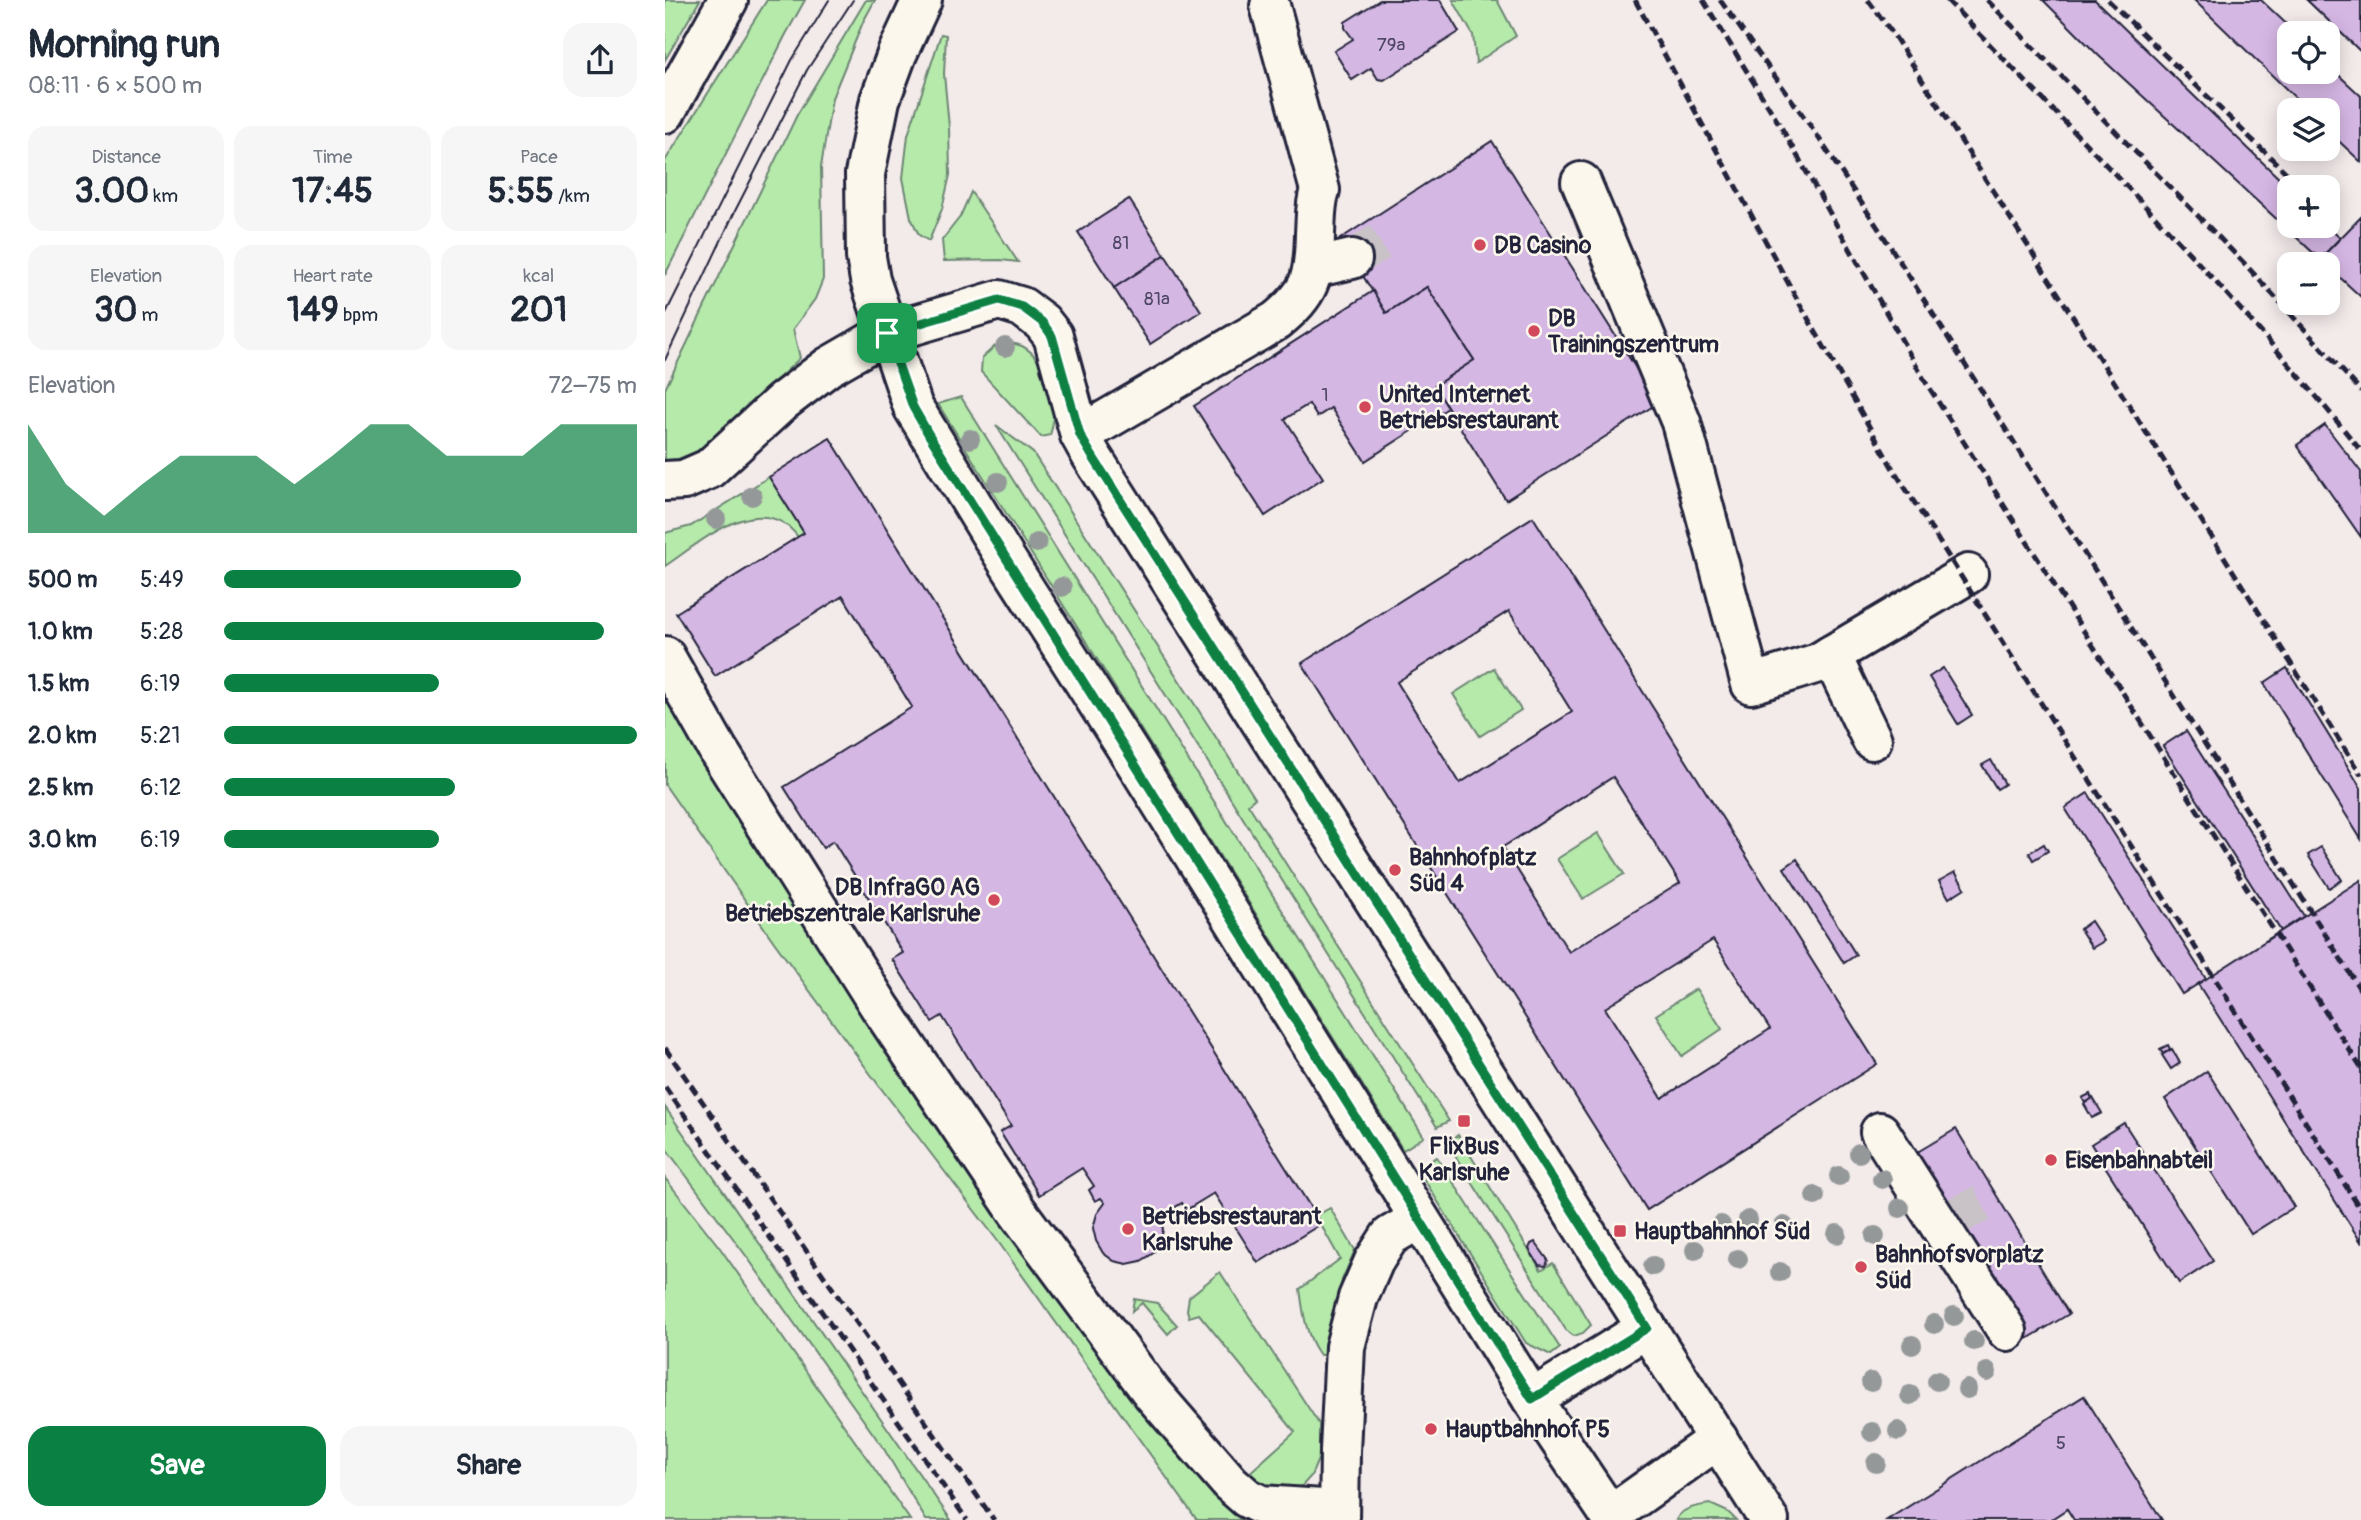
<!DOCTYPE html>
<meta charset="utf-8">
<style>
:root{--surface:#fff;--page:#f6f6f7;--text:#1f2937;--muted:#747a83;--accent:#0b8043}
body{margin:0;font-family:Pangolin,sans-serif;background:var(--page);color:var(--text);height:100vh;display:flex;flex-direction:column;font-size:26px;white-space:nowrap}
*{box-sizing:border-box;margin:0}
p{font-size:23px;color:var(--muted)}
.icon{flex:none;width:38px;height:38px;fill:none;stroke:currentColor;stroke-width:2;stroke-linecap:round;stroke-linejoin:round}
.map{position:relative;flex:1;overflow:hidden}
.panel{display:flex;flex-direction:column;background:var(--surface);width:665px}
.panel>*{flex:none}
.fabs{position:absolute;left:1612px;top:21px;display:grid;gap:14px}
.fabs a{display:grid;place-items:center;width:63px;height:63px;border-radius:14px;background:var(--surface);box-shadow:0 4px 18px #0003;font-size:35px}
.pin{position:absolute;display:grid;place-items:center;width:60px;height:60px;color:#fff;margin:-30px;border-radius:14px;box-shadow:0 4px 10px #0006}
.round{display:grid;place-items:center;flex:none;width:74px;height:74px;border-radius:21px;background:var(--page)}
.summary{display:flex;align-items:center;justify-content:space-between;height:119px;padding:0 28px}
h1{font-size:38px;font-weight:700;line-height:52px}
.stats{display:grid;grid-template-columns:repeat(3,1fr);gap:10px;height:119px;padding:7px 28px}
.stats div{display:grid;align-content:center;border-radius:18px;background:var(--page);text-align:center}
.stats b{font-size:35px;font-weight:700}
.stats small{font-size:19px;font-weight:400}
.stats p{font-size:19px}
.chart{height:196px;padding:14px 28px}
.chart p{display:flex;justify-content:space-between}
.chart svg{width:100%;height:126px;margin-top:7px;fill:var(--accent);opacity:.7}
.cta{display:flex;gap:14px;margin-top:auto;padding:14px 28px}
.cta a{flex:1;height:80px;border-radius:21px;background:var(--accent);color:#fff;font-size:28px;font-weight:700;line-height:80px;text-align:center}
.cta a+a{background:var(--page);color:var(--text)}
ul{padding:0 28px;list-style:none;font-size:23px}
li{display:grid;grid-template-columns:112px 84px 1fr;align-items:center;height:52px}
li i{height:18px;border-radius:9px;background:var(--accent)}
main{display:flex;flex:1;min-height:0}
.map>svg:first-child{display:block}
</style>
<main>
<section class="panel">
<div class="summary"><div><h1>Morning run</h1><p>08:11 · 6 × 500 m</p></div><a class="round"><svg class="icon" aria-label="share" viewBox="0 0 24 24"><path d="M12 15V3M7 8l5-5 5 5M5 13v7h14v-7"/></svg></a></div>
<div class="stats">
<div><p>Distance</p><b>3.00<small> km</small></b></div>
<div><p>Time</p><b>17:45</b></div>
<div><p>Pace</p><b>5:55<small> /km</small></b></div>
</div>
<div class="stats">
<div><p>Elevation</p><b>30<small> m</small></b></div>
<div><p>Heart rate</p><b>149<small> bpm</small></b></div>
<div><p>kcal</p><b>201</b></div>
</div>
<div class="chart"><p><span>Elevation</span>72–75 m</p>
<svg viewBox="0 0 160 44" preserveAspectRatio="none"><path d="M0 44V6L10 27L20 38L30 27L40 17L50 17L60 17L70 27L80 17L90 6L100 6L110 17L120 17L130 17L140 6L150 6L160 6V44z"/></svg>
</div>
<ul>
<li><b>500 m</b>5:49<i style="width:72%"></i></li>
<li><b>1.0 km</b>5:28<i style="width:92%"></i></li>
<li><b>1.5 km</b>6:19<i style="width:52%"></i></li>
<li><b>2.0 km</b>5:21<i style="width:100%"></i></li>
<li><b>2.5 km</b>6:12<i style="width:56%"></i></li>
<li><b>3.0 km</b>6:19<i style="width:52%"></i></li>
</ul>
<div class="cta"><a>Save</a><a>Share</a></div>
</section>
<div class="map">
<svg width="1696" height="1520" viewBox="0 0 1696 1520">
<rect width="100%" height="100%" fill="#f3eaea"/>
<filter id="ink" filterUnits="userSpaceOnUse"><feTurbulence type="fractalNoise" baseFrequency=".0143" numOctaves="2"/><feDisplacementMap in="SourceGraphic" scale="14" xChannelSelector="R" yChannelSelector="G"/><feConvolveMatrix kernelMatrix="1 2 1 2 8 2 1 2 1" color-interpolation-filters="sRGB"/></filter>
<g filter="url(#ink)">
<!-- green -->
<g fill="#b6eaab" stroke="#6c8673" stroke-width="2">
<polygon points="0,0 35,0 0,60"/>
<polygon points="102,0 140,0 120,36 0,275 0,161"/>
<polygon points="201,0 210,0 198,22 167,98 156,167 158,279 150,299 128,329 135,358 40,448 13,459 0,460 0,389 132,115"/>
<polygon points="788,0 832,0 851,36 811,63 808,35"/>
<polygon points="276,34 281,35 279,74 284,127 285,175 277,209 264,241 254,235 246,218 238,178 243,135"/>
<polygon points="306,192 353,262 336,260 279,261 277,240 295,217"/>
<path d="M341,342C346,343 352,344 357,346C384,360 394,409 385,435L376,437L316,372L317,358L330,346Z"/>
<polygon points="296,397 759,1137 738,1150 273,404"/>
<polygon points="331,425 368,453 590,798 583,804 784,1121 772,1127"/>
<path d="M104,477L139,533L133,537C96,487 36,542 0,566V533L26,526Z"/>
<polygon points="829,668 856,710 815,736 788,694"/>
<polygon points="0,684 587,1520 532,1520 332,1240 215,1087 109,942 0,785"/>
<polygon points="933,833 959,874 918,899 892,859"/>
<polygon points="1031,989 1057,1029 1017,1056 991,1015"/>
<polygon points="0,1107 286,1520 261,1520 219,1449 82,1257 0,1147"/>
<polygon points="793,1135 876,1270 888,1263 926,1325 918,1333 909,1336 901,1330 782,1143"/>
<polygon points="772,1157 895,1348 886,1355 861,1343 752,1168"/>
<polygon points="0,1178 55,1248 245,1520 0,1520"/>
<path d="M665,1208L690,1250L677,1280L662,1355H655C641,1337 638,1312 635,1289L675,1259L651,1216Z"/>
<polygon points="555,1272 654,1424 654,1457 646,1476 637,1486 624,1491 609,1492 582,1475 630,1432 534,1314 524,1317 522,1310 524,1297"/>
<polygon points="469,1299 492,1303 512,1325 503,1334 477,1303 467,1311"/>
<path d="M1045,1504L1063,1512L1071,1520H1011C1017,1507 1033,1506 1045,1504Z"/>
</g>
<!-- building -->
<g fill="#d5b7e4" stroke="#22223b" stroke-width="2" fill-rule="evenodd">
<polygon points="715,0 775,0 794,32 719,80 713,79 706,68 687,80 669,51 688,39 680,28 680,22"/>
<polygon points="1378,0 1430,0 1624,188 1624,226 1662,226 1675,238 1655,259 1434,56"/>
<polygon points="1529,0 1596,0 1631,33 1624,33 1624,72 1662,72 1662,64 1696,96 1696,162 1662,130 1662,110 1643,110"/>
<polygon points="1642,0 1696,0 1696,52"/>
<polygon points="1642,0 1696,0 1696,52"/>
<polygon points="827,141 993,403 841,500 769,386 809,360 762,287 721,313 675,239"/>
<polygon points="464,199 500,255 449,288 413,232"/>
<polygon points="1696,217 1696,297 1655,259"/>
<polygon points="500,255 536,311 485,344 449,288"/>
<polygon points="762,287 809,360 769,386 783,408 700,461 666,408 652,417 644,404 620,419 658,478 600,516 529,406 708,291 721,313"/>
<polygon points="1660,425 1696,472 1696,537 1632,445"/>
<polygon points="165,438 656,1224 593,1263 549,1193 521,1210 517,1203 496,1216 498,1230 495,1243 487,1254 476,1261 462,1264 449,1261 438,1253 431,1241 428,1228 432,1214 440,1203 436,1198 430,1201 424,1190 429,1186 417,1168 374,1195 335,1132 346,1126 277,1016 267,1022 227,959 238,953 168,841 158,848 119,787 247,707 178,596 50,676 11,613 139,533 104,477"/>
<path d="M868,517L1212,1064L982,1210L637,663ZM844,611L907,712L795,783L732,682ZM948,777L1015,883L904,952L838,847ZM1048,940L1105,1029L997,1098L940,1008Z"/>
<polygon points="1278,668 1307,715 1293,724 1264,677"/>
<polygon points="1622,668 1696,788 1696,839 1599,683"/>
<polygon points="1521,731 1639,916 1616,931 1498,746"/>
<polygon points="1326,760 1340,784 1332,789 1317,765"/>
<polygon points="1423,793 1541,979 1517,994 1400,808"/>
<polygon points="1379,844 1383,851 1368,860 1364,853"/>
<polygon points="1656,847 1677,880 1664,888 1643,855"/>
<polygon points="1132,859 1191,955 1179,963 1119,868"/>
<polygon points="1290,872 1300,888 1284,898 1274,881"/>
<polygon points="1696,880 1696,1242 1533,984"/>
<polygon points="1426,921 1439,941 1427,948 1415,929"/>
<polygon points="1503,1045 1505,1049 1498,1054 1495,1049"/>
<polygon points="1507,1049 1515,1063 1506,1069 1497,1055"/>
<polygon points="1542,1071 1629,1207 1586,1234 1500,1099"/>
<polygon points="1425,1094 1427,1099 1420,1103 1417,1098"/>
<polygon points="1428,1098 1437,1113 1427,1118 1419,1104"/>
<polygon points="1459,1123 1548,1261 1514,1283 1426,1144"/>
<polygon points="1291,1129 1404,1314 1357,1342 1244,1157"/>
<polygon points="870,1242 883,1260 881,1266 874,1265 864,1249 866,1244"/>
<polygon points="1419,1396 1497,1520 1409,1520 1402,1509 1385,1520 1222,1520"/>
</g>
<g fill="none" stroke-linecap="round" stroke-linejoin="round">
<!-- minor-tunnel -->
<g stroke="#c9c2c7" stroke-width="38" stroke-dasharray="38 19" stroke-linecap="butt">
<polyline points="687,259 715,242"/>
<polyline points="1283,1220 1332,1196"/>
</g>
<!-- minor casing -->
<g stroke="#22223b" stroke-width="44">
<g id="minor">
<polyline points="0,113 63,0"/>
<polyline points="916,182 1016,422 1086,684 1153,663 1303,574"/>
<polyline points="648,268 687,259"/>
<path d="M415,435L611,321C646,292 649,279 650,234C651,218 650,205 655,190L605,6"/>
<polyline points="0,481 19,480 44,469 117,402 163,367 222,333 334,300 357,307 377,322 388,336 415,435 426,455 1104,1520"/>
<polyline points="1166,655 1207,740"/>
<polyline points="0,656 53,750 215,1007 352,1211 487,1393 565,1483 582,1498 596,1505 673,1510"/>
<polyline points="1215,1132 1342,1331"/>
<polyline points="867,1399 982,1328"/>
<polyline points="945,1516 1053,1439"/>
<polyline points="674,1520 675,1451 680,1347 693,1298 709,1261 725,1236 754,1219"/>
</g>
</g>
<!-- major casing -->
<g stroke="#22223b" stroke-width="44">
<polyline id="major" points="257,0 232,54 215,100 200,174 201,257 205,280 248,407 342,561 476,771 867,1399 948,1520"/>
</g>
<!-- minor -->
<use href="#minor" stroke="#fbf7ec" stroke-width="38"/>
<!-- major -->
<use href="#major" stroke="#fbf7ec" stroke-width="38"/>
<!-- tram -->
<g stroke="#22223b" stroke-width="2">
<polyline points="0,315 127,60 164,0"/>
<polyline points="0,360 70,211 142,70 188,0"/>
</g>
<!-- rail -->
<g stroke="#22223b" stroke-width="5" stroke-dasharray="10 5" stroke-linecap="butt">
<polyline points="970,0 1127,290 1227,467 1696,1210"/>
<polyline points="1038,0 1116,127 1260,381 1696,1068"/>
<polyline points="1055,0 1147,128 1225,246 1696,991"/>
<polyline points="1203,0 1228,34 1452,386 1696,775"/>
<path d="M1282,0C1423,147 1569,292 1696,451"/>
<polyline points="1322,0 1578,262 1696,391"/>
<polyline points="1443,0 1635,186"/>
<polyline points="0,1048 329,1520"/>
<polyline points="0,1087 302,1520"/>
</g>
</g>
<!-- trees -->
<g fill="#949899">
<circle cx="340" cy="347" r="10"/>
<circle cx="305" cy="439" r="10"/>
<circle cx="333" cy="482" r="10"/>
<circle cx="87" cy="496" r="10"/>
<circle cx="51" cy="519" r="10"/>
<circle cx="372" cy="543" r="10"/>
<circle cx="397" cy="587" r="10"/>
<circle cx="1194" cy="1153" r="10"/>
<circle cx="1174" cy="1176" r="10"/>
<circle cx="1217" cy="1179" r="10"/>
<circle cx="1150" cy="1196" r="10"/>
<circle cx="1235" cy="1208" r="10"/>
<circle cx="1083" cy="1220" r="10"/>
<circle cx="1056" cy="1225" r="10"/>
<circle cx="1119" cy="1226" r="10"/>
<circle cx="1172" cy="1234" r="10"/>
<circle cx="1210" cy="1236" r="10"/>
<circle cx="1030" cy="1250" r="10"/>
<circle cx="1073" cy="1259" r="10"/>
<circle cx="988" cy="1266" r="10"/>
<circle cx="1115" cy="1272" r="10"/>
<circle cx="1289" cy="1316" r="10"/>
<circle cx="1269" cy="1324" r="10"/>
<circle cx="1309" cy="1341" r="10"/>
<circle cx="1247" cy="1345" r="10"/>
<circle cx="1322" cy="1372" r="10"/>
<circle cx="1272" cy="1381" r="10"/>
<circle cx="1206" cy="1382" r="10"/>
<circle cx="1302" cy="1389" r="10"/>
<circle cx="1245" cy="1395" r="10"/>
<circle cx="1233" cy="1431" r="10"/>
<circle cx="1207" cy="1432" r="10"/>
<circle cx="1211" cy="1463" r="10"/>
</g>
</g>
<g fill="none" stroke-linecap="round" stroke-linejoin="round" filter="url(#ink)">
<!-- route casing -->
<g stroke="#fff" stroke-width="14">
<polygon id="route" points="334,300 357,307 377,322 387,336 415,435 426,454 982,1328 867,1399 264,435 248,407 222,333"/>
</g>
<!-- route -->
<use href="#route" stroke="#0b8043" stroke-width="9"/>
</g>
<!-- markers -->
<g fill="#d1495b" stroke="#fbf7ec" stroke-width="2.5">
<circle cx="815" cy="245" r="7"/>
<circle cx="869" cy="331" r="7"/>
<circle cx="700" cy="407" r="7"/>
<circle cx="730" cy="870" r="7"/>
<circle cx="329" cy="900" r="7"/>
<rect x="792" y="1114" width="14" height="14" rx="3.5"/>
<circle cx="1386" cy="1160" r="7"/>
<circle cx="463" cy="1229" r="7"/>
<rect x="948" y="1224" width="14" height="14" rx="3.5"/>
<circle cx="1196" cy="1267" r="7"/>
<circle cx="766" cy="1429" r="7"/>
</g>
<g text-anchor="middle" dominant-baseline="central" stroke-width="5" stroke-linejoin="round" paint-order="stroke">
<!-- number labels -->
<g font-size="19" fill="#4f4765">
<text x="726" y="45">79a</text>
<text x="456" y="243">81</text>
<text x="492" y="299">81a</text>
<text x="660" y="395">1</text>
<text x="1396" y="1443">5</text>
</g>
<!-- poi labels -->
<g font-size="23" font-weight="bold" fill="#22223b" stroke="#fbf7ec" text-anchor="start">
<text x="829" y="245">DB Casino</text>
<text x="883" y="318">DB<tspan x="883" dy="26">Trainingszentrum</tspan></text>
<text x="714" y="394">United Internet<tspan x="714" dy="26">Betriebsrestaurant</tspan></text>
<text x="744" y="857">Bahnhofplatz<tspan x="744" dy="26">Süd 4</tspan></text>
<text x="315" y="887" text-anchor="end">DB InfraGO AG<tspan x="315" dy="26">Betriebszentrale Karlsruhe</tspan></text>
<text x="799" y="1146" text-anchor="middle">FlixBus<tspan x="799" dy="26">Karlsruhe</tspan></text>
<text x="1400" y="1160">Eisenbahnabteil</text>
<text x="477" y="1216">Betriebsrestaurant<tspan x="477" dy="26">Karlsruhe</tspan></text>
<text x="969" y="1231">Hauptbahnhof Süd</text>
<text x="1210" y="1254">Bahnhofsvorplatz<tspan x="1210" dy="26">Süd</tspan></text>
<text x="780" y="1429">Hauptbahnhof P5</text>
</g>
</g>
</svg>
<div class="fabs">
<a><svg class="icon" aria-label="locate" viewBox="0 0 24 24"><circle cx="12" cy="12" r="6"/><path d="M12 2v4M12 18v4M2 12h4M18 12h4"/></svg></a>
<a><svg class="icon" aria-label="layers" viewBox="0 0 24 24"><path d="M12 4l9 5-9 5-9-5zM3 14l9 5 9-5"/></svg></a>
<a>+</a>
<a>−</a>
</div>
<div class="pin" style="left:222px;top:333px;background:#1e9e55"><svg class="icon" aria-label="arrive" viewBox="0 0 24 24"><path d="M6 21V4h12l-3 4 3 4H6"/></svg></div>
</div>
</main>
